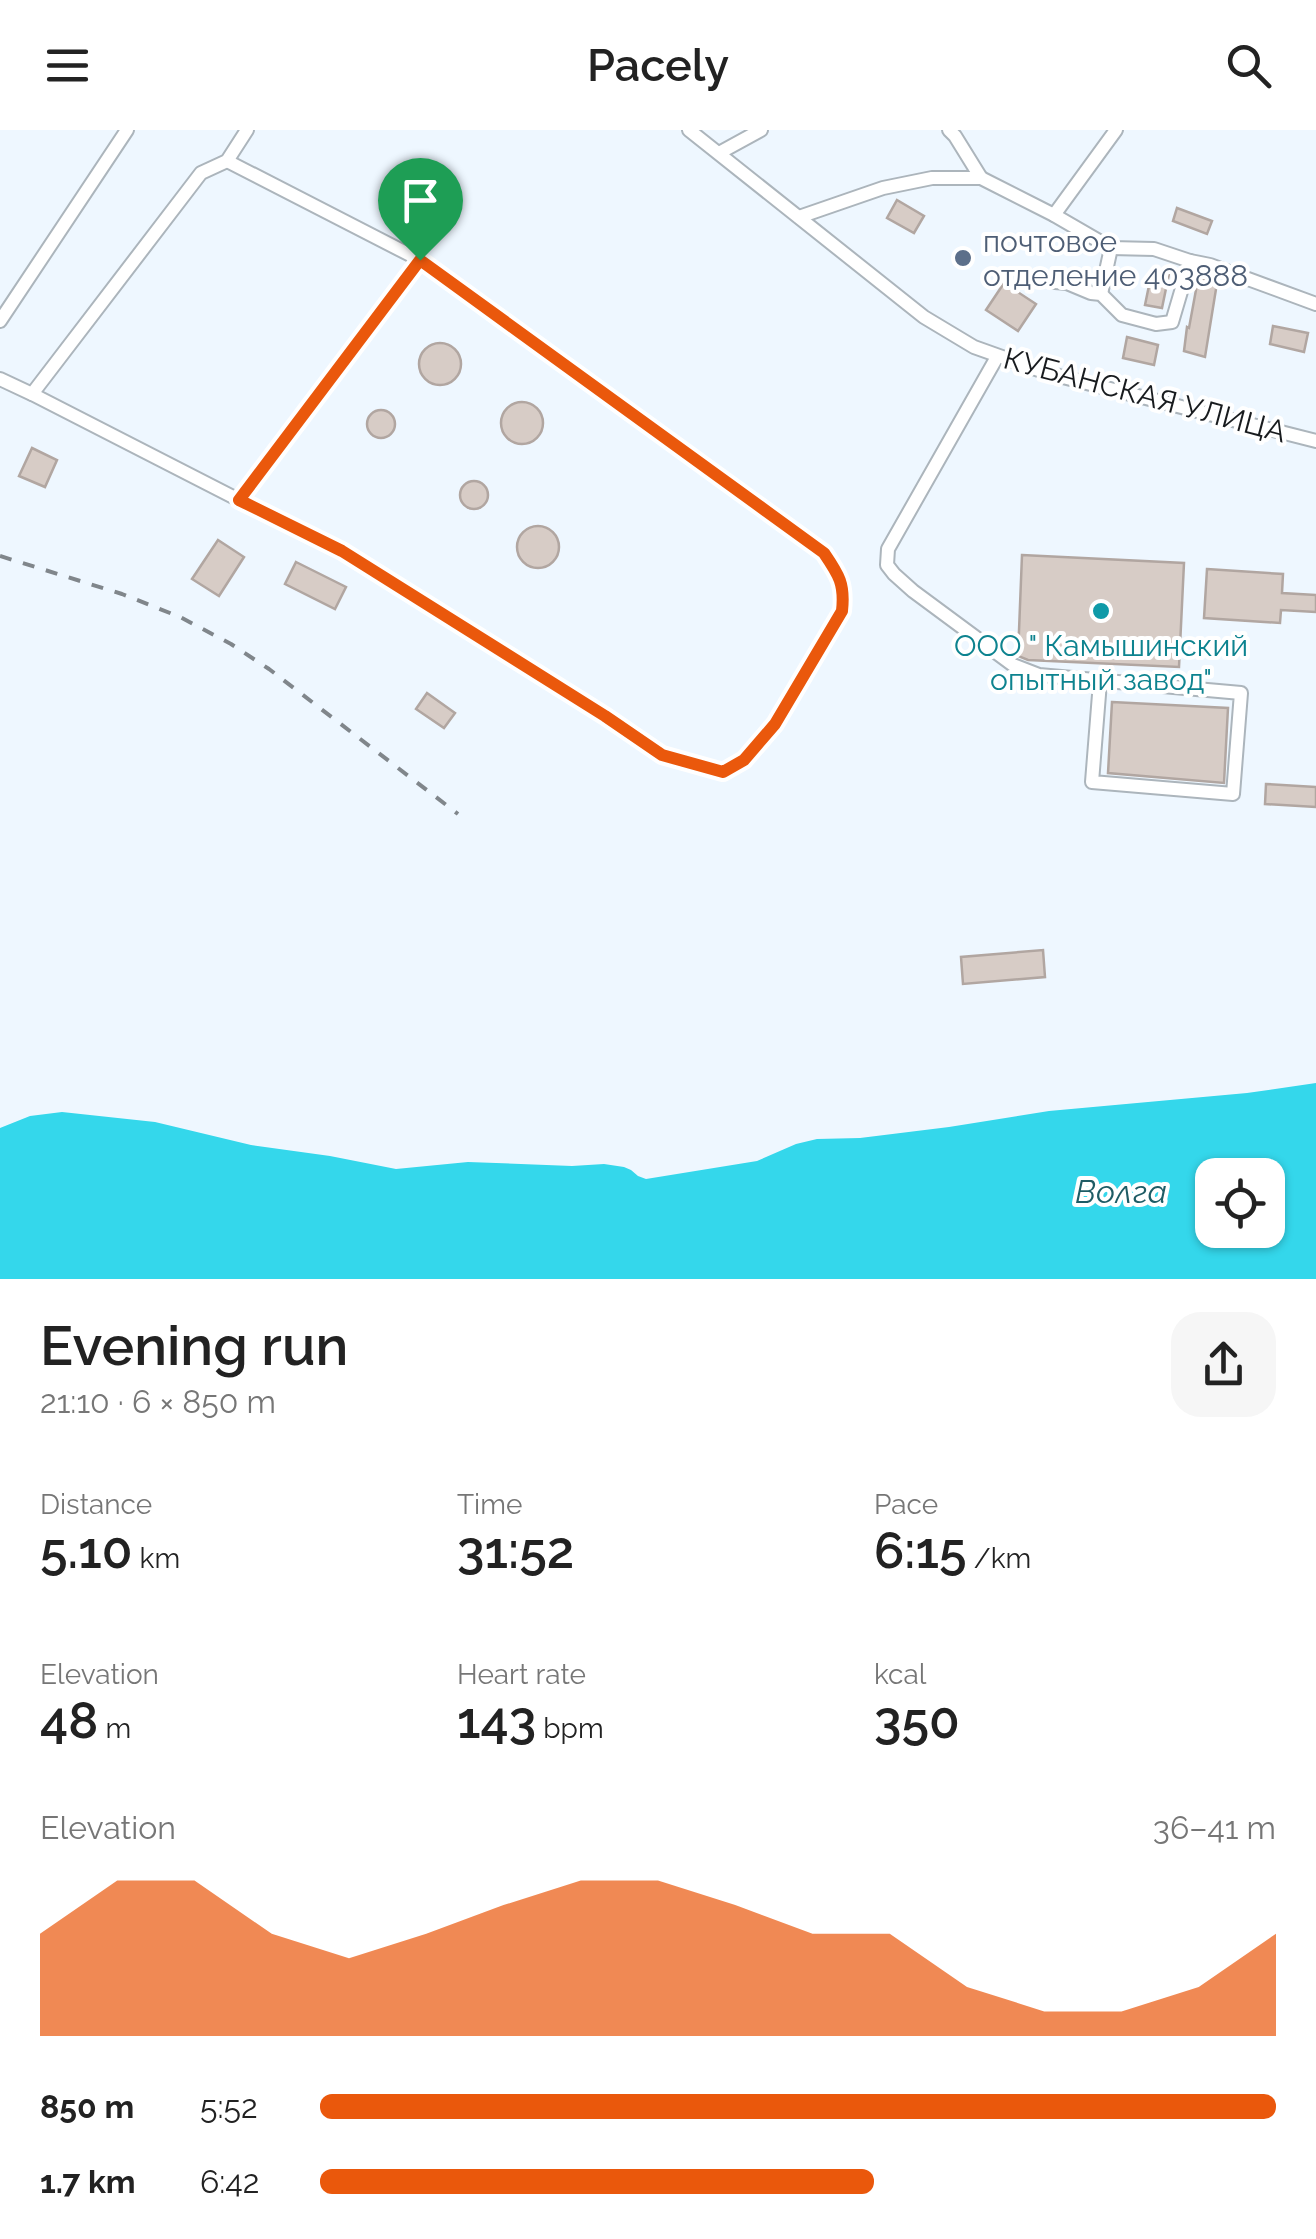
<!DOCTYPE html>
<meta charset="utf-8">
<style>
:root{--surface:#fff;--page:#f6f6f6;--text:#222;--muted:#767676;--accent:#ea580c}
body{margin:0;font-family:Raleway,sans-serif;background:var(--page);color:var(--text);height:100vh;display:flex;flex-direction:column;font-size:38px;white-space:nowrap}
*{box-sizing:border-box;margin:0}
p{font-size:32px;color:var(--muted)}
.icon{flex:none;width:55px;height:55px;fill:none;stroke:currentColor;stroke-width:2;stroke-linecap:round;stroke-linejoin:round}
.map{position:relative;height:1149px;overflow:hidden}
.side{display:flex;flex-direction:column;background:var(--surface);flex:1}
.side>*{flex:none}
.buttons{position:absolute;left:1195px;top:1028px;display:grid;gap:20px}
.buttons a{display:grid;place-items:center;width:90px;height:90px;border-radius:20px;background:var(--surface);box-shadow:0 2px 8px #0004;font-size:50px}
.pin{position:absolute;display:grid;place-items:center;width:85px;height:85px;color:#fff;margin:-102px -42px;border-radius:50% 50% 50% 0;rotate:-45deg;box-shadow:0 0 10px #0007}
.pin .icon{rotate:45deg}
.round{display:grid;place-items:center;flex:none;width:105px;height:105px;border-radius:30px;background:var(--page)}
.overview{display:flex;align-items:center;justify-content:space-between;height:170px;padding:0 40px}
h1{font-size:55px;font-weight:600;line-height:75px}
.metrics{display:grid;grid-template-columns:repeat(3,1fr);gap:15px;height:170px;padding:10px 40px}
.metrics div{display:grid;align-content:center}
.metrics b{font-size:50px;font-weight:600}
.metrics small{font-size:28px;font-weight:400}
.metrics p{font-size:28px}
.chart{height:280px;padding:20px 40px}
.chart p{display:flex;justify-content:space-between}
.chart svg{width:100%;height:180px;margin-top:10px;fill:var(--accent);opacity:.7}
ul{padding:0 40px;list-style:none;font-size:32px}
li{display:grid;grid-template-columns:160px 120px 1fr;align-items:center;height:75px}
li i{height:25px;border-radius:12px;background:var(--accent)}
header{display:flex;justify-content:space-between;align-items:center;height:130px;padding:0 40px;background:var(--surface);font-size:45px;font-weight:600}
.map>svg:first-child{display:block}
</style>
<header><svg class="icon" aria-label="menu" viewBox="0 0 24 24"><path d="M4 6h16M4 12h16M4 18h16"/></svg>Pacely<svg class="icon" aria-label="search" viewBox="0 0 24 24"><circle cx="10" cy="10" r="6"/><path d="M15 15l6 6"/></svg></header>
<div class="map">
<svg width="1316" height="1149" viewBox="0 0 1316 1149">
<rect width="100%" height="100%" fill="#eef7ff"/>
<!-- water -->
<path fill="#34d7eb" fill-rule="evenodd" d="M1316,953V1149H0V998L30,986L62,982L155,992L251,1015L330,1026L396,1039L468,1032L572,1036L604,1034L624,1037L631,1040L638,1046L646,1049L757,1031L796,1014L817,1009L860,1008L949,997L1049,981L1247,963ZM1212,1045H1268V1100H1212Z"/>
<!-- building -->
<g fill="#d7ccc6" stroke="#b1a6a1" stroke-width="2.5">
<polygon points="897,70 924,86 914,103 887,88"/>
<polygon points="1177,78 1212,91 1207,104 1173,91"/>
<polygon points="1152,141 1169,144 1162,178 1145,175"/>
<polygon points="1198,149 1217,153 1205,227 1184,221 1187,197 1189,198"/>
<polygon points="1004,153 1036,174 1018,201 986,180"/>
<polygon points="1273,196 1308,203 1304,222 1270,214"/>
<polygon points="1127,207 1158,215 1154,235 1123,228"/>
<circle cx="440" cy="234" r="21"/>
<circle cx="522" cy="293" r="21"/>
<circle cx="381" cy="294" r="14"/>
<polygon points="32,318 57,330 45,357 19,346"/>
<circle cx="474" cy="365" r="14"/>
<circle cx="538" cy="417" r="21"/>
<polygon points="218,410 244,427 219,466 192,449"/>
<polygon points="1022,425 1184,433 1179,537 1028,530 1018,526"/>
<polygon points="296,432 346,457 335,479 285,454"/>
<polygon points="1207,439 1283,444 1282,463 1316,465 1316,482 1281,480 1280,493 1204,488"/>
<polygon points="427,563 455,583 444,598 416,579"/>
<polygon points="1112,572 1228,578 1224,653 1108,643"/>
<polygon points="1266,654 1316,657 1316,677 1265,674"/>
<polygon points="1043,820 1045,847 963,854 961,827"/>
</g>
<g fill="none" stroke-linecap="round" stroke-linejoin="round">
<!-- minor casing -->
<g stroke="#acb5bc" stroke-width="16">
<g id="minor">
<polyline points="689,0 924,187 974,217 1047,243 1316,311"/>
<polyline points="949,0 955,6 981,48"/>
<polyline points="719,23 761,0"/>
<polyline points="1054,85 1116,0"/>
<polyline points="799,87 883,58 932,48 981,48 1054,85 1111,118 1154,119 1190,131 1210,135 1316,174"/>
<polyline points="1055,152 1067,153 1091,163 1101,164 1122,185 1156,194 1172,192 1190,131"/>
<polyline points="1101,164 1111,118"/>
<polyline points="0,191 127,0"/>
<polyline points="997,227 888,419 887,435 894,444 913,461 1013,535 1039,545 1241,563 1233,664 1092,652 1100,552"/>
<polyline points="0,249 32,264 201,43 227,31 247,0"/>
<polyline points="32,264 239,370 420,130 227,31"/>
<path d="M239,370L342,421L605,586L662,625L723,642L744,630L775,594L842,481C845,454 839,445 824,423L420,130"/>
</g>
</g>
<!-- minor -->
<use href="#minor" stroke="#fff" stroke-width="12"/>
<!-- rail -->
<polyline stroke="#80868b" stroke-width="4" stroke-dasharray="12 12" stroke-linecap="butt" points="0,426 122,464 180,487 231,514 269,539 458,684"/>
</g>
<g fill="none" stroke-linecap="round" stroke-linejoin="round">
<!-- route casing -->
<g stroke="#fff" stroke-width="20">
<path id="route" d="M420,130L824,423C839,445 845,454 842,481L775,594L744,630L723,642L662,625L605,586L342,421L239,370Z"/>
</g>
<!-- route -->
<use href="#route" stroke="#ea580c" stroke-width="12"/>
</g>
<!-- markers -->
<circle fill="#5c6f8a" stroke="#fff" stroke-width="4" cx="963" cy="128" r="10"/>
<circle fill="#0f9aa8" stroke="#fff" stroke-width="4" cx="1101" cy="481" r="10"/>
<g text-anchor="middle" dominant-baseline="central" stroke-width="8" stroke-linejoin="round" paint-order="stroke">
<!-- service labels -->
<g font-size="30" fill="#4e5e75" stroke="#fff" text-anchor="start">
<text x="983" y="111">почтовое<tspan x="983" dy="34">отделение 403888</tspan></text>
</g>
<!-- street labels -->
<g font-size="30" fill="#181b1e" stroke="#fff">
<text transform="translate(1145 265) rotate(15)">КУБАНСКАЯ УЛИЦА</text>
</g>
<!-- culture labels -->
<g font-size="30" fill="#0d838f" stroke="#fff">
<text x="1101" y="515">ООО " Камышинский<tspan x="1101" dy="34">опытный завод"</tspan></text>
</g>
<!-- water labels -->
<g font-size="32" font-style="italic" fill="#1e5c65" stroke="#fff">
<text x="1121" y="1061">Волга</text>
</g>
</g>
</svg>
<div class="buttons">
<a><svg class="icon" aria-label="locate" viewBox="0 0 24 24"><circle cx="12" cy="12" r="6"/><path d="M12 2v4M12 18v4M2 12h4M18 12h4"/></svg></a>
</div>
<div class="pin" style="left:420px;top:130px;background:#1e9e55"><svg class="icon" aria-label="arrive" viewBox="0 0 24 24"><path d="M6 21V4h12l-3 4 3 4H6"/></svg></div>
</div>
<section class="side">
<div class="overview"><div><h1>Evening run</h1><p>21:10 · 6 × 850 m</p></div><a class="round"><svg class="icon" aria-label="share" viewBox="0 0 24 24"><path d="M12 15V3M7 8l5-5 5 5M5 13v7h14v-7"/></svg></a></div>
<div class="metrics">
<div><p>Distance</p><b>5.10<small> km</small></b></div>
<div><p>Time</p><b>31:52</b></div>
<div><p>Pace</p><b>6:15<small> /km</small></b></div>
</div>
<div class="metrics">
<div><p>Elevation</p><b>48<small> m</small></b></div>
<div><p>Heart rate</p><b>143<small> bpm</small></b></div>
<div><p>kcal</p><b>350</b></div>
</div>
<div class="chart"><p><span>Elevation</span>36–41 m</p>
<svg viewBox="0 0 160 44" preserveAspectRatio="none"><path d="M0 44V19L10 6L20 6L30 19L40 25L50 19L60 12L70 6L80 6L90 12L100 19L110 19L120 32L130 38L140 38L150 32L160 19V44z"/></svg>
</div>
<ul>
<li><b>850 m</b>5:52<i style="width:100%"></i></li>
<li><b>1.7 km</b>6:42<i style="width:58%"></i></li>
</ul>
</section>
